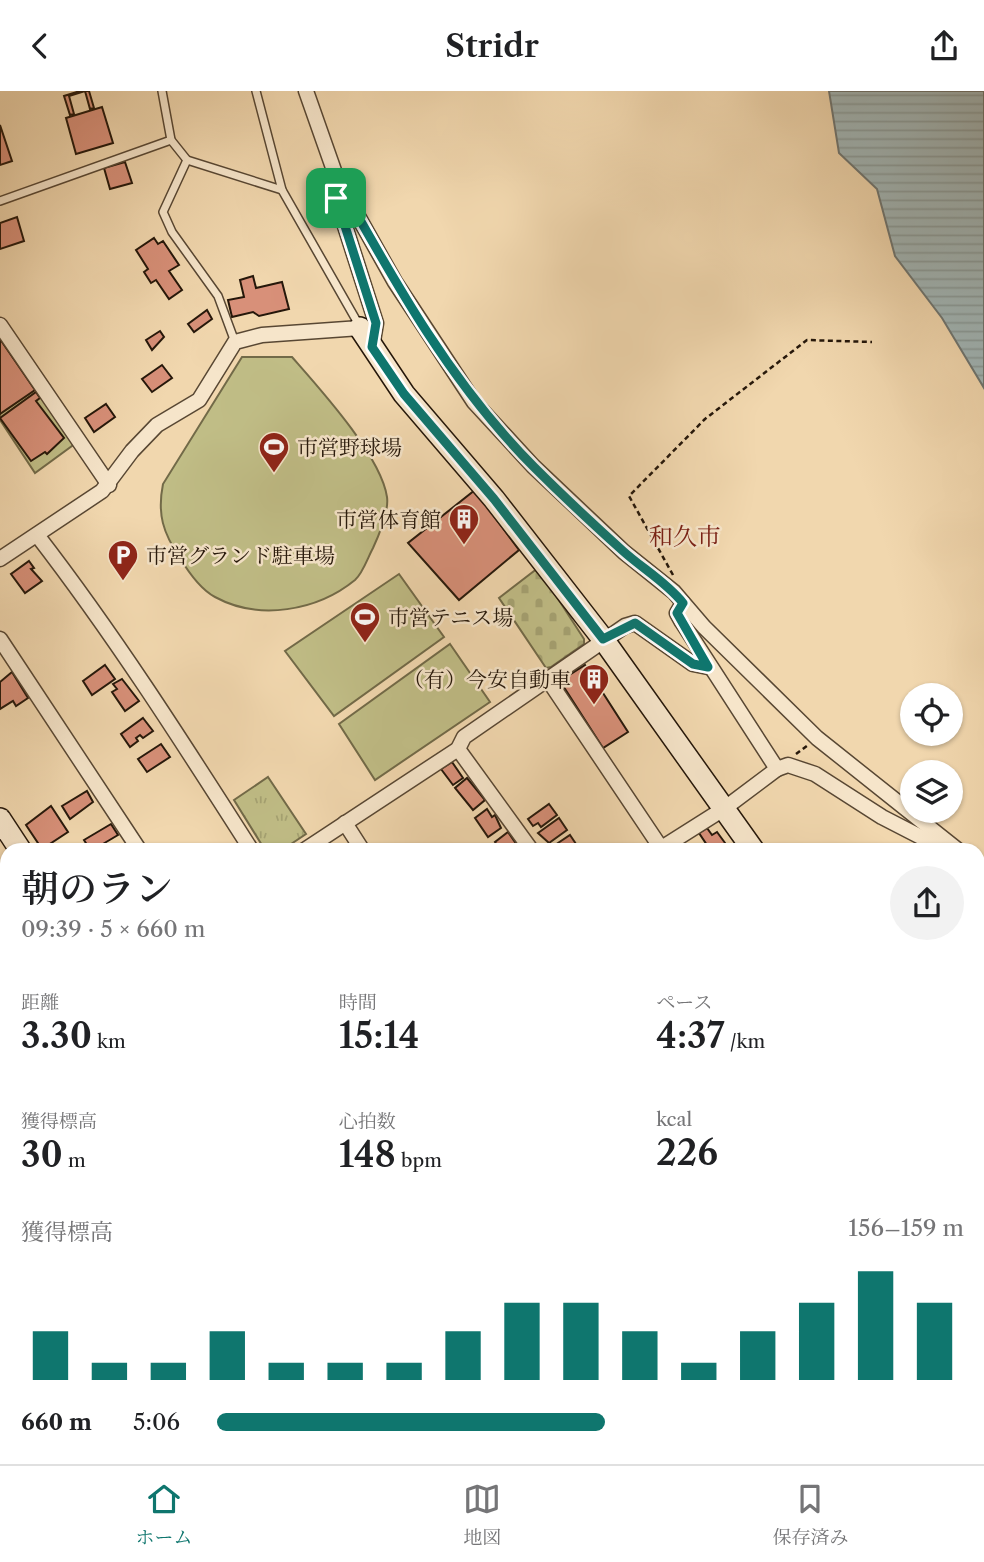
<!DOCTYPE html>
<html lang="ja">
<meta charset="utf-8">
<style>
:root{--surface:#fff;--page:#f2f2f2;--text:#202124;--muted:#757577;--line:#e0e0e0;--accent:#0f766e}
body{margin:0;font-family:"Libre Caslon Text","Noto Serif JP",serif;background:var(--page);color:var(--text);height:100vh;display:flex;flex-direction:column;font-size:26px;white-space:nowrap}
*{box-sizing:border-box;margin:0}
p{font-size:23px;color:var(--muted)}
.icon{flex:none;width:38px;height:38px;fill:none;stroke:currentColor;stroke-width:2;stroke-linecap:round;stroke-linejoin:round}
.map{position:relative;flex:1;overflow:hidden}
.sheet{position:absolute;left:0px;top:752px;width:985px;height:621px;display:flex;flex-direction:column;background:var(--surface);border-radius:21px 21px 0 0;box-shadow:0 2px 5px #0004}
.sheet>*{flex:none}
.fabs{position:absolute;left:900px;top:592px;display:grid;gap:14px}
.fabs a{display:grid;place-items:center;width:63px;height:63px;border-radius:50%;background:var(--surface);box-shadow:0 2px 5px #0004;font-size:35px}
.pin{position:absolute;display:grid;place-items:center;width:60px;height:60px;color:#fff;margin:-30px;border-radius:14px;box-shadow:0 4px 10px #0006}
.round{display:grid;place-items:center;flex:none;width:74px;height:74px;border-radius:37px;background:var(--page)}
.headline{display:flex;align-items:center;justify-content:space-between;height:119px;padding:0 21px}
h1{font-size:38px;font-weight:600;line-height:52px}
.metrics{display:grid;grid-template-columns:repeat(3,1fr);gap:10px;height:119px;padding:7px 21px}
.metrics div{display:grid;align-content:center}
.metrics b{font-size:35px;font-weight:600}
.metrics small{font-size:19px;font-weight:400}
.metrics p{font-size:19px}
.chart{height:196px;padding:14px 21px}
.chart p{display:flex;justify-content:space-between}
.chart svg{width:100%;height:126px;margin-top:7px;stroke:var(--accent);stroke-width:6}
ul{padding:0 21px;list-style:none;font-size:23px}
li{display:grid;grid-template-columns:112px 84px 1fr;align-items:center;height:52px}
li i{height:18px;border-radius:9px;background:var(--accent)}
header{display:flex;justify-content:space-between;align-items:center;height:91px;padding:0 21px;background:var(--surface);font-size:32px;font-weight:600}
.tab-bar{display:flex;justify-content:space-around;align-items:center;height:98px;border-top:2px solid var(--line);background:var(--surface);font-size:19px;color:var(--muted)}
.tab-bar a{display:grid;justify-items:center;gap:4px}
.tab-bar .selected{color:var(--accent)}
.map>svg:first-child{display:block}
</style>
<header><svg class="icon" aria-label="back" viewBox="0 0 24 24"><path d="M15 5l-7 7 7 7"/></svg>Stridr<svg class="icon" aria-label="share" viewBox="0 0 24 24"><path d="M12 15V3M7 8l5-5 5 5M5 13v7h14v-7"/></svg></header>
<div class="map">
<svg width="984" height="1373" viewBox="0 0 984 1373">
<defs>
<pattern id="grass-tufts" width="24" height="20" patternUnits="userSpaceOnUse" patternTransform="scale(1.75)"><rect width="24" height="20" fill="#c0bd86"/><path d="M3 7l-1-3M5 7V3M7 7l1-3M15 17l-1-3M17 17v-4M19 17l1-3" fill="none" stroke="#a5a272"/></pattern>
<pattern id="cemetery-stones" width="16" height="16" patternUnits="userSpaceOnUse" patternTransform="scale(1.75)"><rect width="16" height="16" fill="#c0bd86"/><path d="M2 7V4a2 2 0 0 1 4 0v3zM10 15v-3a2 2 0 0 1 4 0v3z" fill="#a5a272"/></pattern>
<pattern id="water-rules" width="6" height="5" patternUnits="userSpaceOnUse" patternTransform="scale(1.75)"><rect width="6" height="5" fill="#a1b6b7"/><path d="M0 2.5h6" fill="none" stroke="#8a9c9c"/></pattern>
</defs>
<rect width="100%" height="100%" fill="#f1d7ae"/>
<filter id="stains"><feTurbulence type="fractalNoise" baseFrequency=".00286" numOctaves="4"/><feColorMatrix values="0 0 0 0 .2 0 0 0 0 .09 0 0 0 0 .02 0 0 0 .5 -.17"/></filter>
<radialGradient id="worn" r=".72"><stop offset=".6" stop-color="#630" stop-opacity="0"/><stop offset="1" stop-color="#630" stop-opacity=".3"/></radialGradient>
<!-- grass -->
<polygon fill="url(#grass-tufts)" stroke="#726a48" stroke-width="2" points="268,686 306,743 282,759 265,759 234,709"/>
<!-- cemetery -->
<polygon fill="url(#cemetery-stones)" stroke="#726a48" stroke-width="2" points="538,477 584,548 584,553 551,576 546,577 499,507"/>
<!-- garden -->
<g fill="#c0bd86" stroke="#726a48" stroke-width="2">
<polygon points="0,241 76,352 35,382 0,329"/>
<path d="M242,266H292C320,298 381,365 387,406C389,420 379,444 373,457C368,466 363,482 355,489C317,520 259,530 215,506C200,498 189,482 180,467C163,442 157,423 163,393Z"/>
<polygon points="399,483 444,546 334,625 285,560"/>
<polygon points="450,553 490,611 375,689 339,633"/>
</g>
<!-- water -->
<polygon fill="url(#water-rules)" stroke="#6f7672" stroke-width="2" points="829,0 984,0 984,297 942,227 895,165 877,98 839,62"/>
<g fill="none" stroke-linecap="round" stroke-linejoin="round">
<!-- stream -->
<g stroke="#6f7672" stroke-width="3.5">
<polyline points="0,990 7,998"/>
<polyline points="127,1367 128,1373"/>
</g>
</g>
<!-- building -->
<g fill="#d89079" stroke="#25170a" stroke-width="2">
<polygon points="80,0 89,0 94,17 90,18 85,0 69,5 74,23 70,24 64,5"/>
<polygon points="102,16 113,52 76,63 66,27"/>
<polygon points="0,34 12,70 0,74"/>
<polygon points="125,71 132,92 110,98 104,77"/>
<polygon points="17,126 24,150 0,158 0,132"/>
<polygon points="154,147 158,153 163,150 179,174 169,180 182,199 169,208 156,189 151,192 144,181 148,178 136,159"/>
<polygon points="253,185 256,197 282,191 289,218 259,225 253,221 232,226 228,209 244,206 240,189"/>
<polygon points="207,219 212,228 194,241 188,233"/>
<polygon points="160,240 164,246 152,259 146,249"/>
<polygon points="0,248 35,299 0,323"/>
<polygon points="162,274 172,287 152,301 142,288"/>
<polygon points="36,301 40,307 36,310 64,347 47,363 45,361 31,370 0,327"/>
<polygon points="106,313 115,326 94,341 85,327"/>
<polygon points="475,399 519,459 459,509 408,452"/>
<polygon points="29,470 34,477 31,478 42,490 25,502 11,483"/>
<polygon points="105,574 115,588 92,604 83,590"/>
<polygon points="585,574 628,641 603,657 560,590"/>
<polygon points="12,581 28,607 16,615 13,610 0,618 0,591"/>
<polygon points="122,588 139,610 125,620 112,601 117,598 113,593"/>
<polygon points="143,627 153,640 143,647 140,644 136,647 138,650 130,656 121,643"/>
<polygon points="161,653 170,666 147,681 138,668"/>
<polygon points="452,671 463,687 453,694 441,678"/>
<polygon points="467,687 485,709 473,719 455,697"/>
<polygon points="87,700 93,711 70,728 62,715"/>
<polygon points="549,713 557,724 541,736 538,732 533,735 528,728"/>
<polygon points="51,715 68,741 42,758 26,734"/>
<polygon points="487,718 492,726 495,724 501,737 488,746 475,727"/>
<polygon points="559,727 567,739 549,752 538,742"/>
<polygon points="111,733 118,744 91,760 84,749"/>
<polygon points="707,737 712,744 717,741 728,756 711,760 699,742"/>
<polygon points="508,741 521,760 501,760 495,751"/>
<polygon points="570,744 578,756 572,760 554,760 555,754"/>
<polygon points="7,816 7,841 4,843 0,837 0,821"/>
<polygon points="499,1367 518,1367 526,1373 500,1373 496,1370"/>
<polygon points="654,1367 690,1367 688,1370 693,1373 662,1373"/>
<polygon points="943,1367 972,1367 971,1373 943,1370"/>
</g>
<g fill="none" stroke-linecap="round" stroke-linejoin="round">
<!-- lane casing -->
<g stroke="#584733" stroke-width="10">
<g id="lane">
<polyline points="162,0 171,49 187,69 282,99"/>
<polyline points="256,0 282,99 359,234"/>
<polyline points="187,69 163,121 172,141 218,205 235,251"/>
<polyline points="0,110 171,49"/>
</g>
</g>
<!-- street casing -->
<g stroke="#584733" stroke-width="17">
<g id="street">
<polyline points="306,0 337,88 395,191 474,311 533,375 624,461 674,501 704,536 817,647 959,760"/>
<polyline points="337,89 336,107 376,232 372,256"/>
<polyline points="0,234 109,394"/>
<path d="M37,444C115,545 183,652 252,760"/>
<polyline points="0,468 102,400 132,360 157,334 199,309 235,251 262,244 360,237"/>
<polyline points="683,512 677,522 682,531 777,678"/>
<polyline points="0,548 140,760"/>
<polyline points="547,587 661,757"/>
<polyline points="458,658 532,760"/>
<polyline points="345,732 363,760"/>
<polyline points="303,760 458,658 464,646 625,535 635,532 693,573 708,576"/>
<polyline points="657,760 725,717 777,678 788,674 815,683 882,726 948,760"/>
<polyline points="978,774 984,779"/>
<polyline points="0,852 7,853"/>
<polyline points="0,940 7,935"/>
<polyline points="0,1051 7,1046"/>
<polyline points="978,1054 984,1056"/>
<polyline points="0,1231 7,1231"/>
<polyline points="978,1322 984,1323"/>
<polyline points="59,1367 60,1373"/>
<polyline points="298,1367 298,1373"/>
<polyline points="406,1367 406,1373"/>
<polyline points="534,1367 541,1373"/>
<polyline points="567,1373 572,1367"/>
<polyline points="730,1373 735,1367"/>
</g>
</g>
<!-- secondary casing -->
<g stroke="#25170a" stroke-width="24">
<g id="secondary">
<polyline points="360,237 404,303 494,408 603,548 754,760"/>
<polyline points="0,728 21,760"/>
<polyline points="0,1114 7,1114"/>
<polyline points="190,1367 190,1373"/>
<polyline points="866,1373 867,1367"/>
</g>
</g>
<!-- path -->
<g stroke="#25170a" stroke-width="2.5" stroke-dasharray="5 3.5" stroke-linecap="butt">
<polyline points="673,484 629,405 705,328 807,249 872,251"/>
<polyline points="796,663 808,654"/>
<polyline points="0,980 7,987"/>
</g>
<!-- lane -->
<use href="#lane" stroke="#f6e5ca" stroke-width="7"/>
<!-- street -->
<use href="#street" stroke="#f6e5ca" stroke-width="14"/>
<!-- secondary -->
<use href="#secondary" stroke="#f6e5ca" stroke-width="21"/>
</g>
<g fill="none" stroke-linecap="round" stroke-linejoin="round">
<!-- route casing -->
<g stroke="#fff" stroke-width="14">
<path id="route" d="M337,88C394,190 451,293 534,376C563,405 593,433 623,460C643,478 666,491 683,512L677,522L708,576L693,573L635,532L603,548L494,408L404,303L372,256L376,232L336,107Z"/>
</g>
<!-- route -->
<use href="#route" stroke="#0f766e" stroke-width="9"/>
</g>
<!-- icons -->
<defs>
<g id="stadium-pin" transform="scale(1.575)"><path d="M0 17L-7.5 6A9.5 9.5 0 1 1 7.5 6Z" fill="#8f2418" stroke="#f6e5ca"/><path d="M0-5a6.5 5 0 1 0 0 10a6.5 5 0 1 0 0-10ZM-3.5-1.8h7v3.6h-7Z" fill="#fff"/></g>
<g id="building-pin" transform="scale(1.575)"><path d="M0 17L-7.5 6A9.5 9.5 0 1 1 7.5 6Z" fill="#8f2418" stroke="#f6e5ca"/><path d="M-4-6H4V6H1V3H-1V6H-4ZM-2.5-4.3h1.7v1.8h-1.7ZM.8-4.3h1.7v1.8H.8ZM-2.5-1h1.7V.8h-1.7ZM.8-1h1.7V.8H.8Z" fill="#fff"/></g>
<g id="parking-pin" transform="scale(1.575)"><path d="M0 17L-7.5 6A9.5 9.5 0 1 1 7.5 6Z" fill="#8f2418" stroke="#f6e5ca"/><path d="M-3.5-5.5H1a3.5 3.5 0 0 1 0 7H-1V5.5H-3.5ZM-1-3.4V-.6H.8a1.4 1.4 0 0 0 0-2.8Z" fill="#fff"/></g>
</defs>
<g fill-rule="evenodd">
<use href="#stadium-pin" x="274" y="356"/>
<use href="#building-pin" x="464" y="428"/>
<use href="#parking-pin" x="123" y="464"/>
<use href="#stadium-pin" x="365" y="526"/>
<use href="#building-pin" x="594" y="588"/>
</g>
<g text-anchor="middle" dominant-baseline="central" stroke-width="5" stroke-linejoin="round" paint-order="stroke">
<!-- poi labels -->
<g font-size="21" fill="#25170a" stroke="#f6e5ca" text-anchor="start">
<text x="297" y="356">市営野球場</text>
<text x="441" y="428" text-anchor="end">市営体育館</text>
<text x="146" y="464">市営グランド駐車場</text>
<text x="388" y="526">市営テニス場</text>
<text x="571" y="588" text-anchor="end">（有）今安自動車</text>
</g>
<!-- quarter labels -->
<g font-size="24" fill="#7a1f14" stroke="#f6e5ca">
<text x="685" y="445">和久市</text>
</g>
</g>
<rect width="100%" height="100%" filter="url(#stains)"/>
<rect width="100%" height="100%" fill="url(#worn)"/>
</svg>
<div class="fabs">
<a><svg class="icon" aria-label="locate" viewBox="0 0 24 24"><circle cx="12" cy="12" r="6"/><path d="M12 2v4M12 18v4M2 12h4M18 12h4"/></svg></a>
<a><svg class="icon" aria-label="layers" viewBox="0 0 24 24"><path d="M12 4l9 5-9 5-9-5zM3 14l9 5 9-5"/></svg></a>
</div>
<div class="pin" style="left:336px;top:107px;background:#1e9e55"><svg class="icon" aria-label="arrive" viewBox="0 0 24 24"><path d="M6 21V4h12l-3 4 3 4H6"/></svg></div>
<section class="sheet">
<div class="headline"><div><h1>朝のラン</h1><p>09:39 · 5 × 660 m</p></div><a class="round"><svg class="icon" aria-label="share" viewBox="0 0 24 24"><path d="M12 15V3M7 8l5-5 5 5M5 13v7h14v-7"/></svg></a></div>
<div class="metrics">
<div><p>距離</p><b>3.30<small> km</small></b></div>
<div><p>時間</p><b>15:14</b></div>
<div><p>ペース</p><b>4:37<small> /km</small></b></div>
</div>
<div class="metrics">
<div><p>獲得標高</p><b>30<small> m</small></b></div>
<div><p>心拍数</p><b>148<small> bpm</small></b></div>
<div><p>kcal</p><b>226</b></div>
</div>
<div class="chart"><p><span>獲得標高</span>156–159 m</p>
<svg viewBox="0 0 160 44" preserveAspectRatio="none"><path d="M5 44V27M15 44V38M25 44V38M35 44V27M45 44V38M55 44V38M65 44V38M75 44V27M85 44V17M95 44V17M105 44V27M115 44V38M125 44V27M135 44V17M145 44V6M155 44V17"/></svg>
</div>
<ul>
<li><b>660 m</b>5:06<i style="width:52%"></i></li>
</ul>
</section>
</div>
<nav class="tab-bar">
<a class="selected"><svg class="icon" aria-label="home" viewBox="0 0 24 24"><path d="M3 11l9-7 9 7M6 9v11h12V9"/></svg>ホーム</a>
<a><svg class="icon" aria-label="map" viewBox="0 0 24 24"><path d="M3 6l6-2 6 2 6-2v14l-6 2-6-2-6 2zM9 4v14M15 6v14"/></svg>地図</a>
<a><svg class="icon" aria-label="saved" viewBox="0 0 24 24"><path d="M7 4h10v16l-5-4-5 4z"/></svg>保存済み</a>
</nav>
